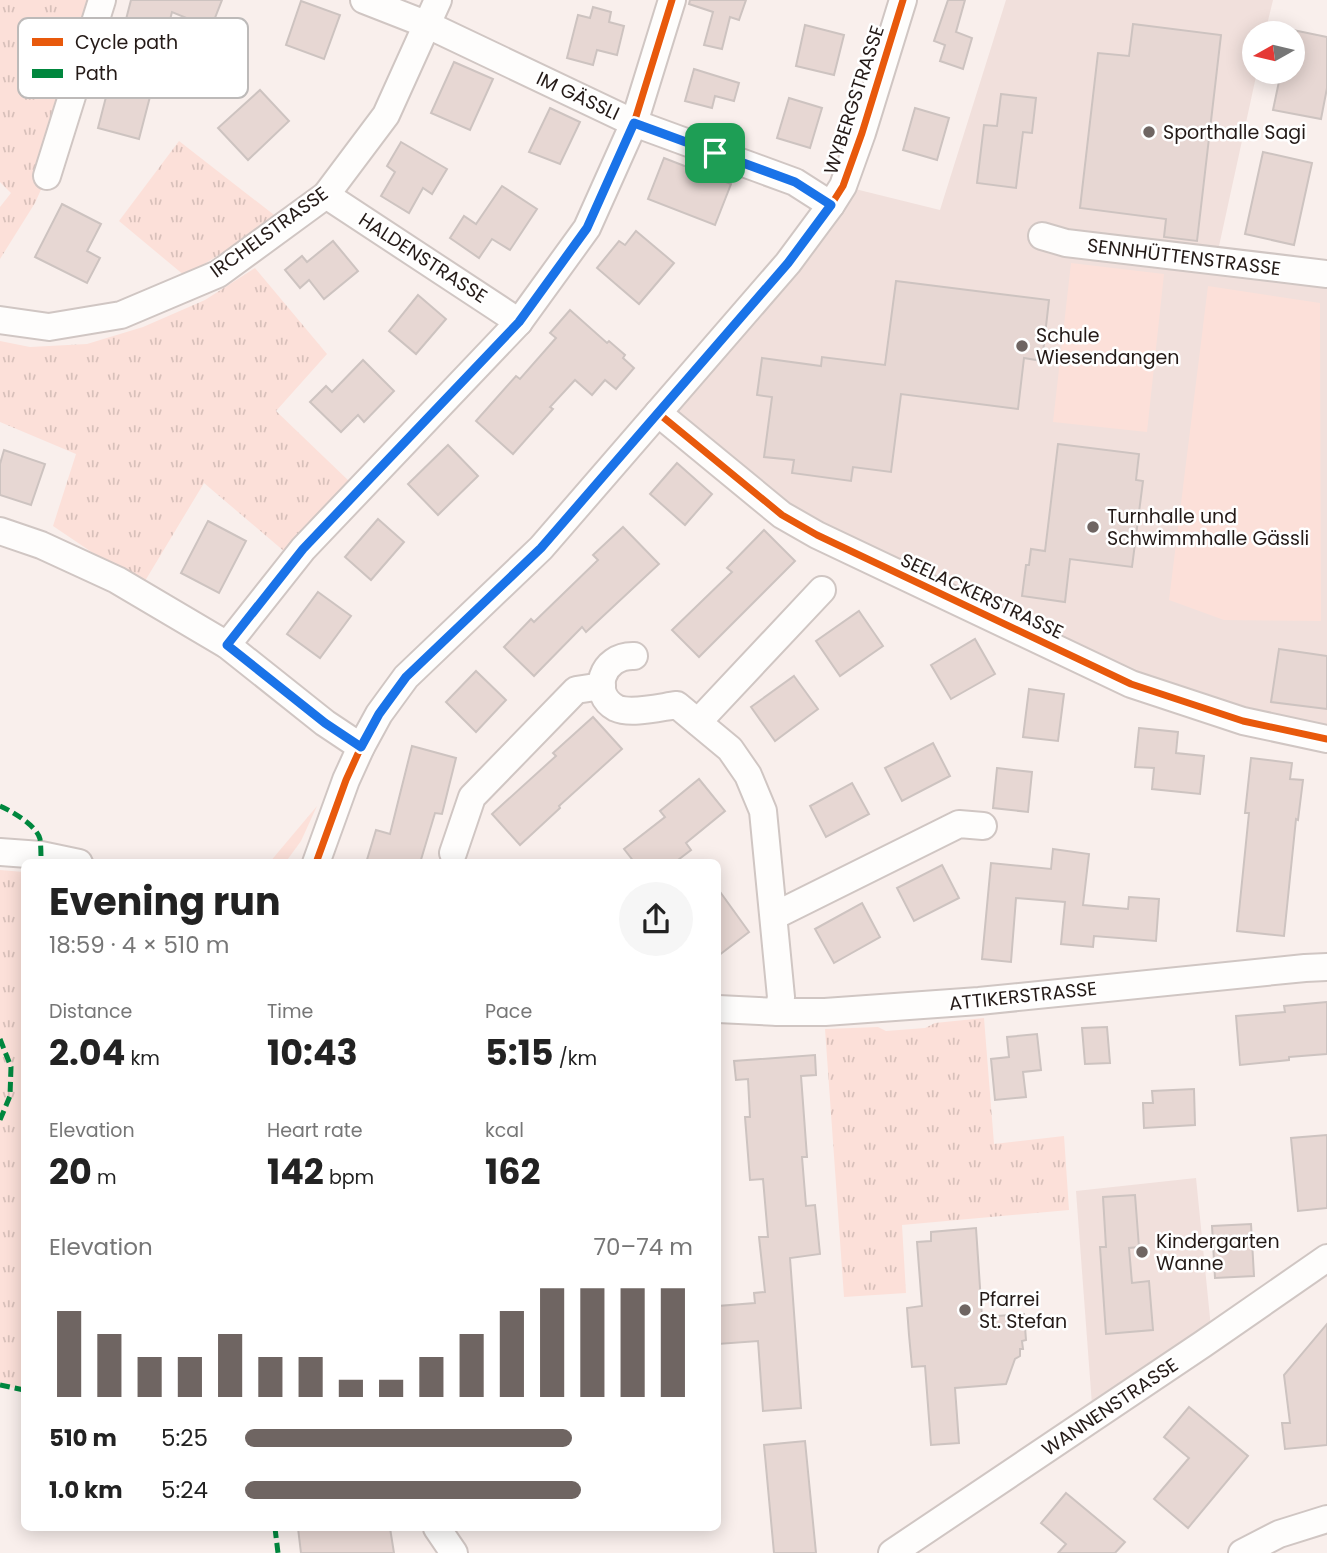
<!DOCTYPE html>
<meta charset="utf-8">
<style>
:root{--surface:#fff;--page:#f6f6f6;--text:#222;--muted:#767676;--accent:#6f6562}
body{margin:0;font-family:Poppins,sans-serif;background:var(--page);color:var(--text);height:100vh;display:flex;flex-direction:column;font-size:26px;white-space:nowrap}
*{box-sizing:border-box;margin:0}
p{font-size:23px;color:var(--muted)}
.icon{flex:none;width:38px;height:38px;fill:none;stroke:currentColor;stroke-width:2;stroke-linecap:round;stroke-linejoin:round}
.map{position:relative;flex:1;overflow:hidden}
.drawer{position:absolute;left:21px;top:859px;width:700px;height:672px;display:flex;flex-direction:column;background:var(--surface);border-radius:10px;box-shadow:0 4px 18px #0003}
.drawer>*{flex:none}
.needle{width:46px;rotate:262deg}
.controls{position:absolute;left:1242px;top:21px;display:grid;gap:14px}
.controls a{display:grid;place-items:center;width:63px;height:63px;border-radius:50%;background:var(--surface);box-shadow:0 4px 18px #0003;font-size:35px}
.pin{position:absolute;display:grid;place-items:center;width:60px;height:60px;color:#fff;margin:-30px;border-radius:14px;box-shadow:0 4px 10px #0006}
.round{display:grid;place-items:center;flex:none;width:74px;height:74px;border-radius:37px;background:var(--page)}
.head{display:flex;align-items:center;justify-content:space-between;height:119px;padding:0 28px}
h1{font-size:38px;font-weight:700;line-height:52px}
.stats{display:grid;grid-template-columns:repeat(3,1fr);gap:10px;height:119px;padding:7px 28px}
.stats div{display:grid;align-content:center}
.stats b{font-size:35px;font-weight:700}
.stats small{font-size:19px;font-weight:400}
.stats p{font-size:19px}
.chart{height:196px;padding:14px 28px}
.chart p{display:flex;justify-content:space-between}
.chart svg{width:100%;height:126px;margin-top:7px;stroke:var(--accent);stroke-width:6}
ul{padding:0 28px;list-style:none;font-size:23px}
li{display:grid;grid-template-columns:112px 84px 1fr;align-items:center;height:52px}
li i{height:18px;border-radius:9px;background:var(--accent)}
.map>svg:first-child{display:block}
</style>
<div class="map">
<svg width="1327" height="1553" viewBox="0 0 1327 1553">
<defs>
<pattern id="grass-tufts" width="24" height="20" patternUnits="userSpaceOnUse" patternTransform="scale(1.75)"><rect width="24" height="20" fill="#fce0d9"/><path d="M3 7l-1-3M5 7V3M7 7l1-3M15 17l-1-3M17 17v-4M19 17l1-3" fill="none" stroke="#d8c0ba"/></pattern>
</defs>
<rect width="100%" height="100%" fill="#f9efec"/>
<!-- built -->
<g fill="#f1e0dc">
<polygon points="1006,0 1273,0 1265,33 1255,33 1255,72 1257,72 1216,260 1327,279 1327,730 1241,712 1131,676 817,535 658,413 843,186 940,210"/>
<polygon points="1196,1178 1212,1338 1093,1418 1076,1191"/>
</g>
<!-- grass -->
<g fill="url(#grass-tufts)">
<polygon points="0,0 102,0 47,176 35,203 0,259 0,207 11,193 0,182"/>
<polygon points="179,141 278,218 185,276 119,221"/>
<polygon points="255,268 327,354 276,411 350,482 285,552 204,483 142,586 53,526 76,454 0,422 0,341 30,347 87,344 143,327 205,300"/>
<polygon points="317,806 301,841 285,863 269,863"/>
<polygon points="0,870 24,872 24,1390 0,1385"/>
<polygon points="984,1018 994,1144 1064,1136 1069,1210 902,1225 906,1293 844,1297 825,1029 878,1027 886,1031 925,1028 935,1023"/>
</g>
<!-- garden -->
<g fill="#fce0d9">
<polygon points="1071,263 1164,274 1147,432 1053,422"/>
<polygon points="1208,286 1320,303 1321,621 1224,620 1169,600"/>
</g>
<!-- building -->
<g fill="#e7d7d3" stroke="#cdc3c0" stroke-width="2">
<polygon points="131,0 222,0 211,28 172,12 139,139 98,128"/>
<polygon points="690,0 746,0 739,20 730,17 722,49 704,45 713,12 689,4"/>
<polygon points="948,0 965,0 956,32 972,38 963,69 940,61 945,45 934,41"/>
<polygon points="301,1 340,15 324,59 286,45"/>
<polygon points="593,7 611,12 609,22 624,26 617,55 597,50 593,65 567,58 578,15 590,18"/>
<polygon points="1133,24 1221,35 1197,241 1164,237 1166,219 1080,208 1098,53 1129,56"/>
<polygon points="805,25 844,35 834,75 796,66"/>
<polygon points="1293,30 1327,37 1327,88 1321,119 1273,110 1281,72 1293,72"/>
<polygon points="454,62 493,79 470,130 431,113"/>
<polygon points="694,69 739,83 734,101 715,96 712,108 685,101"/>
<polygon points="260,90 289,121 248,160 218,128"/>
<polygon points="1001,94 1036,98 1032,133 1023,132 1016,188 977,183 984,125 997,126"/>
<polygon points="789,98 822,108 810,148 777,138"/>
<polygon points="550,108 580,122 560,164 529,152"/>
<polygon points="915,108 949,118 937,160 903,150"/>
<polygon points="401,142 447,169 432,194 423,188 409,213 381,196 395,172 387,166"/>
<polygon points="1263,152 1312,163 1294,245 1245,234"/>
<polygon points="664,158 731,184 715,225 648,199"/>
<polygon points="502,186 537,209 510,250 492,239 479,258 450,238 464,216 476,224"/>
<polygon points="62,204 101,224 87,251 100,258 87,283 35,257"/>
<polygon points="636,231 674,263 639,304 597,268 619,241 625,245"/>
<polygon points="333,241 358,271 324,299 309,280 300,288 285,270 302,256 307,262"/>
<polygon points="896,281 1049,300 1042,361 1024,358 1018,409 901,394 891,472 853,467 851,481 792,473 794,460 764,457 772,397 757,395 762,358 821,366 822,357 885,365"/>
<polygon points="418,295 446,319 416,354 389,331"/>
<polygon points="570,310 607,343 609,341 625,355 623,358 634,368 616,389 605,380 592,395 575,380 550,407 553,409 513,454 476,421 516,376 520,379 556,338 550,333"/>
<polygon points="363,360 394,391 364,422 358,415 341,432 310,402 326,386 332,392"/>
<polygon points="1058,444 1139,454 1136,480 1143,481 1132,567 1070,559 1065,602 1022,596 1026,565 1029,565 1031,549 1045,551"/>
<polygon points="448,445 478,476 438,515 408,484"/>
<polygon points="4,450 45,464 31,505 0,495 0,464"/>
<polygon points="677,463 712,494 685,525 650,494"/>
<polygon points="378,519 404,542 371,580 345,557"/>
<polygon points="208,521 246,541 219,593 181,573"/>
<polygon points="623,527 659,564 586,632 582,627 534,676 504,647 531,619 534,622 598,560 593,555"/>
<polygon points="764,530 795,561 699,657 672,630 732,572 727,568"/>
<polygon points="318,592 351,616 320,658 287,634"/>
<polygon points="859,611 883,646 840,676 816,641"/>
<polygon points="975,639 995,674 951,699 931,665"/>
<polygon points="1279,649 1327,656 1327,709 1271,702"/>
<polygon points="476,671 506,700 476,732 446,702"/>
<polygon points="794,676 818,709 775,741 751,707"/>
<polygon points="1029,689 1064,694 1058,741 1023,737"/>
<polygon points="593,717 622,749 559,806 560,808 520,845 492,814 556,756 553,753"/>
<polygon points="1139,728 1178,732 1176,753 1204,756 1200,794 1152,789 1154,768 1135,767"/>
<polygon points="933,743 950,776 902,801 885,768"/>
<polygon points="412,746 456,758 442,814 435,813 420,863 366,863 376,830 390,834"/>
<polygon points="1251,758 1292,763 1290,779 1303,780 1298,820 1296,819 1284,936 1237,931 1249,813 1245,813"/>
<polygon points="997,768 1032,772 1028,812 993,808"/>
<polygon points="699,779 725,811 686,843 691,850 674,863 635,863 624,849 665,817 660,811"/>
<polygon points="852,783 869,814 826,837 810,806"/>
<polygon points="1053,849 1089,854 1083,905 1128,909 1129,897 1159,899 1156,941 1094,936 1093,947 1061,944 1065,902 1016,898 1011,962 982,959 991,863 1051,869"/>
<polygon points="942,865 959,898 914,921 897,888"/>
<polygon points="718,889 749,932 718,956"/>
<polygon points="862,903 880,937 834,963 815,929"/>
<polygon points="1327,1002 1327,1054 1289,1057 1289,1060 1240,1065 1236,1016 1285,1012 1284,1006"/>
<polygon points="1107,1027 1110,1063 1085,1064 1082,1028"/>
<polygon points="1037,1034 1041,1070 1023,1072 1026,1097 995,1100 991,1059 1009,1057 1007,1037"/>
<polygon points="815,1055 816,1075 801,1076 807,1157 802,1157 806,1206 815,1205 820,1254 790,1258 801,1408 763,1411 758,1341 718,1344 718,1306 755,1303 754,1293 765,1292 759,1237 768,1237 763,1179 750,1180 745,1117 750,1117 748,1079 736,1080 734,1061"/>
<polygon points="1194,1089 1195,1125 1144,1128 1143,1103 1153,1103 1152,1091"/>
<polygon points="1327,1135 1327,1208 1298,1211 1291,1138"/>
<polygon points="1135,1195 1139,1247 1129,1248 1132,1283 1149,1281 1153,1330 1106,1334 1100,1247 1106,1247 1103,1197"/>
<polygon points="1251,1224 1254,1276 1215,1278 1212,1226"/>
<polygon points="976,1228 982,1317 1024,1314 1026,1340 1022,1341 1023,1349 1020,1349 1020,1356 1015,1359 1006,1384 955,1388 959,1443 931,1445 925,1366 912,1367 909,1335 907,1308 922,1306 917,1242 931,1241 931,1232"/>
<polygon points="1327,1324 1327,1445 1285,1449 1282,1423 1290,1423 1284,1375"/>
<polygon points="1189,1407 1248,1456 1188,1528 1154,1499 1189,1458 1164,1437"/>
<polygon points="805,1441 816,1553 774,1553 764,1445"/>
<polygon points="1066,1493 1125,1542 1115,1553 1058,1553 1066,1544 1041,1523"/>
<polygon points="298,1528 390,1528 394,1553 301,1553"/>
</g>
<g fill="none" stroke-linecap="round" stroke-linejoin="round">
<!-- minor casing -->
<g stroke="#d0c6c3" stroke-width="30">
<g id="minor">
<polyline points="364,0 428,25 634,123 795,182 831,205"/>
<polyline points="47,176 102,0"/>
<polyline points="326,195 519,322"/>
<polyline points="1042,236 1066,243 1327,274"/>
<polyline points="0,320 49,327 121,315 218,274 326,195 386,115 438,0"/>
<polyline points="658,413 782,515 817,535 1131,684 1243,721 1327,739"/>
<polyline points="0,531 41,545 117,580 227,645 325,723 361,747"/>
<polyline points="227,645 303,549 519,322 587,228 634,123 672,0"/>
<path d="M634,656C601,655 590,694 616,708C631,715 661,707 677,705L730,749L748,775L763,811L781,997L778,1012"/>
<polyline points="698,722 822,590"/>
<polyline points="0,852 41,855 79,863"/>
<polyline points="453,853 472,797 576,690 602,686"/>
<polyline points="316,863 346,780 361,747 379,714 406,677 541,548 788,263 831,205 843,186 862,133 903,0"/>
<polyline points="774,916 959,824 983,826"/>
<polyline points="718,1009 778,1012 825,1012 979,1001 1305,968 1327,967"/>
<polyline points="437,1528 454,1553"/>
<polyline points="892,1553 1203,1344 1327,1258"/>
<polyline points="1242,1553 1279,1534 1327,1519"/>
</g>
</g>
<!-- minor -->
<use href="#minor" stroke="#fefdfc" stroke-width="26"/>
<!-- quiet -->
<g stroke="#00873e" stroke-width="5" stroke-dasharray="10 5" stroke-linecap="butt">
<path d="M0,806C12,811 37,826 40,839C41,846 41,855 41,863"/>
<polyline points="0,1039 11,1067 10,1096 0,1120"/>
<polyline points="0,1385 24,1390"/>
<polyline points="275,1528 278,1553"/>
</g>
<!-- cycleway casing -->
<g stroke="#fff" stroke-width="11">
<g id="cycleway">
<polyline points="658,413 782,515 817,535 1131,684 1243,721 1327,739"/>
<polyline points="227,645 303,549 519,322 587,228 634,123 672,0"/>
<polyline points="316,863 346,780 361,747 379,714 406,677 541,548 788,263 831,205 843,186 862,133 903,0"/>
</g>
</g>
<!-- cycleway -->
<use href="#cycleway" stroke="#e8590c" stroke-width="7"/>
</g>
<g fill="none" stroke-linecap="round" stroke-linejoin="round">
<!-- route casing -->
<g stroke="#fff" stroke-width="14">
<polygon id="route" points="634,123 795,182 831,205 788,263 541,548 406,677 379,714 361,747 325,723 227,645 303,549 519,322 587,228"/>
</g>
<!-- route -->
<use href="#route" stroke="#1a73e8" stroke-width="9"/>
</g>
<!-- markers -->
<g fill="#6f6562" stroke="#fff" stroke-width="2.5">
<circle cx="1149" cy="132" r="7"/>
<circle cx="1022" cy="346" r="7"/>
<circle cx="1093" cy="527" r="7"/>
<circle cx="1142" cy="1252" r="7"/>
<circle cx="965" cy="1310" r="7"/>
</g>
<g text-anchor="middle" dominant-baseline="central" stroke-width="5" stroke-linejoin="round" paint-order="stroke">
<!-- street labels -->
<g font-size="19" fill="#241a17" stroke="#fff">
<text transform="translate(578 96) rotate(25)">IM GÄSSLI</text>
<text transform="translate(854 100) rotate(-72)">WYBERGSTRASSE</text>
<text transform="translate(269 232) rotate(-36)">IRCHELSTRASSE</text>
<text transform="translate(1184 257) rotate(7)">SENNHÜTTENSTRASSE</text>
<text transform="translate(423 258) rotate(33)">HALDENSTRASSE</text>
<text transform="translate(982 596) rotate(25)">SEELACKERSTRASSE</text>
<text transform="translate(1023 996) rotate(-6)">ATTIKERSTRASSE</text>
<text transform="translate(1110 1407) rotate(-34)">WANNENSTRASSE</text>
</g>
<!-- poi labels -->
<g font-size="19" fill="#241a17" stroke="#fff" text-anchor="start">
<text x="1163" y="132">Sporthalle Sagi</text>
<text x="1036" y="335">Schule<tspan x="1036" dy="22">Wiesendangen</tspan></text>
<text x="1107" y="516">Turnhalle und<tspan x="1107" dy="22">Schwimmhalle Gässli</tspan></text>
<text x="1156" y="1241">Kindergarten<tspan x="1156" dy="22">Wanne</tspan></text>
<text x="979" y="1299">Pfarrei<tspan x="979" dy="22">St. Stefan</tspan></text>
</g>
</g>
<!-- legend -->
<rect x="18" y="18" width="230" height="80" rx="10" fill="#fff" stroke="#bdbab9" stroke-width="2"/>
<rect x="32" y="38" width="31" height="8" fill="#e8590c"/>
<rect x="32" y="69" width="31" height="9" fill="#00873e"/>
<g font-size="19" fill="#241a17">
<text x="75" y="49">Cycle path</text>
<text x="75" y="80">Path</text>
</g>
</svg>
<div class="controls">
<a><svg class="needle" viewBox="-14 -14 28 28"><path d="M0-13l5 13h-10z" fill="#e53935"/><path d="M0 13l5-13h-10z" fill="#767676"/></svg></a>
</div>
<div class="pin" style="left:715px;top:153px;background:#1e9e55"><svg class="icon" aria-label="arrive" viewBox="0 0 24 24"><path d="M6 21V4h12l-3 4 3 4H6"/></svg></div>
<section class="drawer">
<div class="head"><div><h1>Evening run</h1><p>18:59 · 4 × 510 m</p></div><a class="round"><svg class="icon" aria-label="share" viewBox="0 0 24 24"><path d="M12 15V3M7 8l5-5 5 5M5 13v7h14v-7"/></svg></a></div>
<div class="stats">
<div><p>Distance</p><b>2.04<small> km</small></b></div>
<div><p>Time</p><b>10:43</b></div>
<div><p>Pace</p><b>5:15<small> /km</small></b></div>
</div>
<div class="stats">
<div><p>Elevation</p><b>20<small> m</small></b></div>
<div><p>Heart rate</p><b>142<small> bpm</small></b></div>
<div><p>kcal</p><b>162</b></div>
</div>
<div class="chart"><p><span>Elevation</span>70–74 m</p>
<svg viewBox="0 0 160 44" preserveAspectRatio="none"><path d="M5 44V14M15 44V22M25 44V30M35 44V30M45 44V22M55 44V30M65 44V30M75 44V38M85 44V38M95 44V30M105 44V22M115 44V14M125 44V6M135 44V6M145 44V6M155 44V6"/></svg>
</div>
<ul>
<li><b>510 m</b>5:25<i style="width:73%"></i></li>
<li><b>1.0 km</b>5:24<i style="width:75%"></i></li>
</ul>
</section>
</div>
